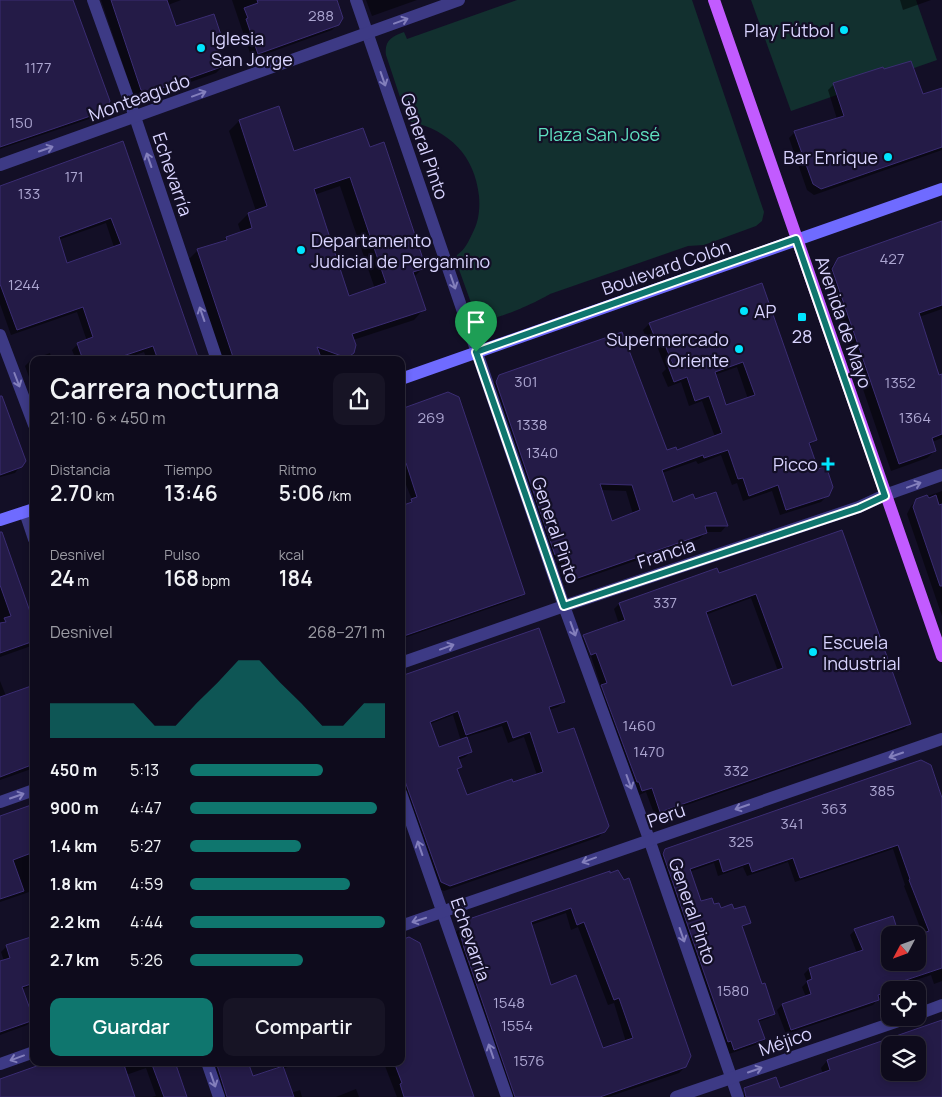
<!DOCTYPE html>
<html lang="es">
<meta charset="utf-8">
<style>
:root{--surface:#0e0b1c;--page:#171425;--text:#f1f3f6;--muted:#9b9ba3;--line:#2e2b3b;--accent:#0f766e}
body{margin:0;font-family:Manrope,sans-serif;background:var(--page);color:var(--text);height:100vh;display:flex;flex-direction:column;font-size:19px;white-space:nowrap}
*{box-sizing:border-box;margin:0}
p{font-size:16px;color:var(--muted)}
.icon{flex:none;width:28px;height:28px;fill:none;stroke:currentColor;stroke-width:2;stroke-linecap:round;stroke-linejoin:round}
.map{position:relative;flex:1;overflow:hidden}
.side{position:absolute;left:30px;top:356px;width:375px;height:710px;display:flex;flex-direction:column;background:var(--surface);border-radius:10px;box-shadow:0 2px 8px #0003,0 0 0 1px var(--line)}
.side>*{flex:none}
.needle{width:32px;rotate:229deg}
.fabs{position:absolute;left:881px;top:926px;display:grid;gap:10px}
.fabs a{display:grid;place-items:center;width:45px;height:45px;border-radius:10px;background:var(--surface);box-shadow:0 2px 8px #0003,0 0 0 1px var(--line);font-size:25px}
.pin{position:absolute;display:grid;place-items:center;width:42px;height:42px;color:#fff;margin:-51px -21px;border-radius:50% 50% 50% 0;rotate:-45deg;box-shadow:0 0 5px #0007}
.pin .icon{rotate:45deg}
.round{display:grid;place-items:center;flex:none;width:52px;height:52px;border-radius:10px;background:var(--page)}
.summary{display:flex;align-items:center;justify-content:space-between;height:85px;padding:0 20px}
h1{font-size:28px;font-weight:600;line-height:38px}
.figures{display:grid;grid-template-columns:repeat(3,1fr);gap:8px;height:85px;padding:5px 20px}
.figures div{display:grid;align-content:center}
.figures b{font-size:21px;font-weight:600}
.figures small{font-size:14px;font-weight:400}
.figures p{font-size:14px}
.chart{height:140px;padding:10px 20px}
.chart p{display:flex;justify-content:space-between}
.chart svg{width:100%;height:90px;margin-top:5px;fill:var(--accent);opacity:.7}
.cta{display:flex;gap:10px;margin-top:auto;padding:10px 20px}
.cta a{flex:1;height:58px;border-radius:10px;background:var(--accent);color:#fff;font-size:20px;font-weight:600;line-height:58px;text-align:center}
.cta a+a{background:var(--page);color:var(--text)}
ul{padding:0 20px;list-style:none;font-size:16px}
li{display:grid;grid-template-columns:80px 60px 1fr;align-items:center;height:38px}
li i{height:12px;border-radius:6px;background:var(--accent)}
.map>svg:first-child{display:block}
</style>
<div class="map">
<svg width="942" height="1097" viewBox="0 0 942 1097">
<rect width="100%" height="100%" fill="#130f26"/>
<!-- green -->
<g fill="#12302f">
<path d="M517,0H692L764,212L762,221L756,226L704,245L688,246L550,294C539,301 498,320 486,319C481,319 478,316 475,314L456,261L457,255C466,249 469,240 474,230C479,220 480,207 479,196C475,156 449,130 411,122L406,115L386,55C384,41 392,36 404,32L407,39Z"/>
<polygon points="751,0 916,0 937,60 791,111"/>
</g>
<!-- shadow -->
<g fill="#0007" fill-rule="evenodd">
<polygon points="3,0 72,0 104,110 98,116 0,149 0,1"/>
<polygon points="101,0 181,0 168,5 175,28 222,41 216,46 223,66 216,73 140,100 134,97"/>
<polygon points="232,0 336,0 338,24 332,30 252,59"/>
<polygon points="366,0 417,0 372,16"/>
<polygon points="900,0 931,0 903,10"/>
<polygon points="834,84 922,95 942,89 942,150 814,195 807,190 789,138 795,132 837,119 828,90"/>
<path d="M278,107L294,153L369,149L424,267L413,278L424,309L414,320L353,340V352L345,360H221L188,260L198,250L221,243L226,238L241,233L238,224L248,214L256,211L229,131L239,121ZM340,186L375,289L348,297L314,195Z"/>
<path d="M122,142L197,360H147L144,352L121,360H60L74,355L72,350L78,344L87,341L77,312L11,335L0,304V187ZM106,223L114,247L67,264L58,240Z"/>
<polygon points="942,222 942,309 919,317 938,376 942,375 942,438 932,442 935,451 927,458 891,471 825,278 831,267 839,259"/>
<path d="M761,285L815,440L808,447L828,495L821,502L780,515L772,491L743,501L737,483L732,485L721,455L698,464L696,461L662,473L673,503L694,500L727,525L721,532H707L699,539L565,585L556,558L549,560L493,383L500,376L666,452L676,451L715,437L702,401L689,406L681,382L668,387L662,373L666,369L655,341L649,344L643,330L649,324ZM737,367L748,399L725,407L714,375ZM600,490L626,491L633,514L611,522Z"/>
<polygon points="50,353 52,360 34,360 34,391 25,366 31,360"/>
<polygon points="448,394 524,593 519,598 401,639 401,507 406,506 412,500 401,472 401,410"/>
<polygon points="0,395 24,461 15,473 0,477"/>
<polygon points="942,491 942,616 907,514 911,506 917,500"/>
<path d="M841,532L910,724L904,729L655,816L646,792L637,796L597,691L601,687L585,637H583L619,624L614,609L619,604L718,574ZM751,598L778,671L731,688L705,615Z"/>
<polygon points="0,551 34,627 34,643 31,646 0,657"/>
<polygon points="583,637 590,658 585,660 579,641"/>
<path d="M401,677L564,702L558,707L549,710L558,735L604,831L599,837L444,891L436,888L401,789ZM453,715L461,741L438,749L430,724ZM502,726L508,743L524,737L537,775L466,797L456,771L460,767L458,760L465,757L471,752L466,737Z"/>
<polygon points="0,681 6,696 34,686 34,768 0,780"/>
<polygon points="942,801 942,981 934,984 931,975 894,987 893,990 890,990 889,994 878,998 878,999 873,1005 786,1034 777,1010 782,1005 806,997 802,987 807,982 804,974 809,969 857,953 850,935 855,930 898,935 890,935 890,962 918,962 918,937 923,935 904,886 905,885 893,849 795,882 788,862 747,876 743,867 718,876 714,863 689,872 700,903 713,906 720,910 734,911 750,922 741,928 761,986 774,1013 769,1018 757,1022 764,1039 758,1044 729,1054 660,855 665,850"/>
<polygon points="34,805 34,896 32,891 0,902 0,818"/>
<path d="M610,874L685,1067L679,1073L608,1097H508L455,933L467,921ZM566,913L571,930L578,927L608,1005L614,1003L626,1042L603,1050L550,986L531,925Z"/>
<polygon points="34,937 34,985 22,989 33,1019 27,1025 0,1035 0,963 4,961 1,952 7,946"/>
<path d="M942,1021V1097H741L749,1088L779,1089L823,1074L821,1068L827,1061ZM890,1045H918V1072H890Z"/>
<polygon points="72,1062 173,1062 185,1097 152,1097 156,1096 146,1068 126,1075 134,1097 0,1097 0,1081"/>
<polygon points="208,1062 247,1062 252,1077 276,1069 274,1062 300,1062 283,1069 291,1093 300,1090 302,1097 220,1097"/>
<polygon points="381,1062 401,1062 472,1097 397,1097 385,1066 383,1067"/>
<polygon points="356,1089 359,1097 335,1097 336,1097"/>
</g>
<!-- building -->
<g fill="#241b47" stroke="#3b2d73" fill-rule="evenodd">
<polygon points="0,0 73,0 110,101 105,111 0,147"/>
<polygon points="111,0 167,0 176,26 214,14 223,41 216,43 224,66 148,93 141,90"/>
<polygon points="257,0 337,0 343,18 339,25 258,54 246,19 248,18 244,8 258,3"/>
<polygon points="911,61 923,94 942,88 942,147 821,189 813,184 794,131 844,116 833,83 883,67 884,69"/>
<path d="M279,106L294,151L363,128L370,147L384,142L426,268L413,272L426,310L352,334L356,345L354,353L347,358L317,347L322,360H234L197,249L227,240L226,237L252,228L248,213L267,206L239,120ZM350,177L386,283L349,296L314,189Z"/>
<path d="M123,141L141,193L199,360H158L153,346L123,356L124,360H83L77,343L93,337L83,307L17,330L0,284V186ZM111,218L121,244L67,263L59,237Z"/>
<polygon points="942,221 942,305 919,313 939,375 942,374 942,434 932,438 936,451 899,464 832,269 838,258"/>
<path d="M762,283L817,440L809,443L818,469L826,466L833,487L829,496L786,510L778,485L749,496L743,478L738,479L728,450L704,458L703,455L662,470L673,502L693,494L695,499L716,492L728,526H705L707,533L572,580L562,552L555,555L496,382L499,375L622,332L667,450L676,447L677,450L722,433L709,396L695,401L687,377L674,382L668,366L673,364L661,336L655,338L649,323ZM743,362L755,395L726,405L715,372ZM600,484L632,485L640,510L612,521Z"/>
<polygon points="448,392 459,397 525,594 401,637 401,506 412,502 411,499 417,497 406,463 401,465 401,423 405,421 401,409"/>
<polygon points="0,396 2,396 26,461 22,467 0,475"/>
<polygon points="927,495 929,498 936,495 939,505 942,504 942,586 940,586 913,507 916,499"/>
<path d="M842,530L911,724L660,812L652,788L642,791L639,782H637L601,685L607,683L596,653L591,655L583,635L625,620L619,603L717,568L719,573ZM756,594L783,668L732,686L706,612Z"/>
<polygon points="0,532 2,532 34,623 34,641 0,653 0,623 6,622 4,618 11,616 0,585"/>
<path d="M539,628L565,702L549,707L558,733L574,728L609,826L605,832L450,886L441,882L401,770V676ZM458,711L466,735L507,721L513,738L530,732L543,772L513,782L512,779L467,795L457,769L462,767L458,757L472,752L467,737L439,747L430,722Z"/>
<polygon points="34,685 34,764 0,777 0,697"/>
<polygon points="921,760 931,765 942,798 942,968 894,984 896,989 878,995 879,1000 791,1030 782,1004 811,994 807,981 812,979 809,968 863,950 854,929 893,916 899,935 890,935 890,962 918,962 918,935 929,931 909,880 910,879 898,845 800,878 793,858 752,872 749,863 723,872 719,859 690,869 701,901 712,898 714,904 719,903 721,908 732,904 734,909 745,906 751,923 742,926 762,984 765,983 775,1014 758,1020 765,1039 734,1050 731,1041 728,1042 663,854 665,849"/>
<polygon points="34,804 34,840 30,841 34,852 13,860 24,891 0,899 0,816"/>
<path d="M618,870L624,880L629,878L691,1056L686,1067L600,1097H515L464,948L460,933L463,932L460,926L468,924L466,920L610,871V873ZM571,908L577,925L584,922L614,1000L619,998L633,1038L603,1048L576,975L551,985L531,922Z"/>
<polygon points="34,936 34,983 22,987 34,1020 0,1032 0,961 10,958 6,945"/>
<polygon points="409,937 420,943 474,1097 404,1097 400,1084 402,1083 394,1062 401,1062 401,940"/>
<path d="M942,1020V1097H746L744,1088L776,1077L780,1088L830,1070L827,1060ZM890,1045H918V1072H890Z"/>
<polygon points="48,1062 123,1062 135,1097 0,1097 0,1079"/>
<polygon points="151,1062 175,1062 187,1097 164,1097"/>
<polygon points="216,1062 248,1062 253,1076 283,1066 294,1097 227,1097"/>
</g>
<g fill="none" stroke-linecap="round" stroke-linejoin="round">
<!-- street -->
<g stroke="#3d3a85" stroke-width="12">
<polyline points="93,0 135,117 217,360"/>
<polyline points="356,0 564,606 649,839 738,1097"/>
<polyline points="0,165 459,0"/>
<polyline points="0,335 34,425"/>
<polyline points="25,512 34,539"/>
<polyline points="401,663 564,606 859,507 885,495 942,475"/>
<polyline points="401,793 507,1097"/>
<polyline points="0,802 34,790"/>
<polyline points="401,926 942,739"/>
<polyline points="918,1014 942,1005"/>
<polyline points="207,1062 219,1097"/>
<polyline points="0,1064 34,1052"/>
<polyline points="676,1097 907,1018"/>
</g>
<!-- secondary -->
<g stroke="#6f6bff" stroke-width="12">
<polyline points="401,379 942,189"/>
<polyline points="0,520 34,509"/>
</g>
<!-- primary -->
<polyline stroke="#c25bff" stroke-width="12" points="714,0 942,656"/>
</g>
<!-- one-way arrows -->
<defs><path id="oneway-shaft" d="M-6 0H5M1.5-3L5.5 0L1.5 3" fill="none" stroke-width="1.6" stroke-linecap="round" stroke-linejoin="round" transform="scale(1.25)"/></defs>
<g stroke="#837fbc">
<use href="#oneway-shaft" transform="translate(401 21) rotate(-20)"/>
<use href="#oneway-shaft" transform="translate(383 79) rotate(71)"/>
<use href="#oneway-shaft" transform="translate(199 94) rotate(-20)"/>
<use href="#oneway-shaft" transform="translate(46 149) rotate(-19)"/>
<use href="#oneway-shaft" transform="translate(149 160) rotate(-109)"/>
<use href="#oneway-shaft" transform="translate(453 282) rotate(71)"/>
<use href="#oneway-shaft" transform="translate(202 314) rotate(-109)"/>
<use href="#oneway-shaft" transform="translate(17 380) rotate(69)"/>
<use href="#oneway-shaft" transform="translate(914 485) rotate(-20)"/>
<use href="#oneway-shaft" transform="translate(573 629) rotate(70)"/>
<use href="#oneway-shaft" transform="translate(447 647) rotate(-20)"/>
<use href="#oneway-shaft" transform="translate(896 755) rotate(161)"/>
<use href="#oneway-shaft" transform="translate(629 782) rotate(70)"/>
<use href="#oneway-shaft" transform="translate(17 796) rotate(-19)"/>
<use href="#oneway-shaft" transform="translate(742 807) rotate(161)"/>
<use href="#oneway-shaft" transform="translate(420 848) rotate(-109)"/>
<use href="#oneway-shaft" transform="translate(589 860) rotate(160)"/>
<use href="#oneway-shaft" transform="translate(419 920) rotate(162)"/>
<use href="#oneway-shaft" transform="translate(682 935) rotate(71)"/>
<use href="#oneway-shaft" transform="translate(491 1051) rotate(-109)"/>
<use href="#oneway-shaft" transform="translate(17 1058) rotate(160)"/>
<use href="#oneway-shaft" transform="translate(755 1070) rotate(-19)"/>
<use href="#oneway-shaft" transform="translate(213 1080) rotate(71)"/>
</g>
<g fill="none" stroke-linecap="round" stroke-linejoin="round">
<!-- route casing -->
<g stroke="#fff" stroke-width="10">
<polygon id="route" points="796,239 885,496 859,508 564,606 476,352"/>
</g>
<!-- route -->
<use href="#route" stroke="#0f766e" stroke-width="6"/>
</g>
<!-- markers -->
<g fill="#00e5ff" stroke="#130f26" stroke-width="2">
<circle cx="844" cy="30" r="5"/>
<circle cx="201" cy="48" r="5"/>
<circle cx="888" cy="157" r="5"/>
<circle cx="301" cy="250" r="5"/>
<circle cx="744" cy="311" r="5"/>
<rect x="797" y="312" width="10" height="10" rx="2.5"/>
<circle cx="739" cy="349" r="5"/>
<path d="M825.5 456.5h5v5h5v5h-5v5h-5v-5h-5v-5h5z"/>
<circle cx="813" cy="652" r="5"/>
</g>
<g text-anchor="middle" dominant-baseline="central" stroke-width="4.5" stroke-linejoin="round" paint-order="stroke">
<!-- number labels -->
<g font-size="15" fill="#aca6d1">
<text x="321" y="15">288</text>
<text x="38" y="67">1177</text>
<text x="21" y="122">150</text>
<text x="74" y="176">171</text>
<text x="29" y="193">133</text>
<text x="892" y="258">427</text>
<text x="24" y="284">1244</text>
<text x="526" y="381">301</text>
<text x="900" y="382">1352</text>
<text x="431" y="417">269</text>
<text x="915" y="417">1364</text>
<text x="532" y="424">1338</text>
<text x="542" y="452">1340</text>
<text x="665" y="602">337</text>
<text x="639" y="725">1460</text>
<text x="649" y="751">1470</text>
<text x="736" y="770">332</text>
<text x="882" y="790">385</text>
<text x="834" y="808">363</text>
<text x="792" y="823">341</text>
<text x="741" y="841">325</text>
<text x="733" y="990">1580</text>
<text x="509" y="1002">1548</text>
<text x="517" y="1025">1554</text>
<text x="529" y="1060">1576</text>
</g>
<!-- poi labels -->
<g font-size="18" fill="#d9d4ff" stroke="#130f26" text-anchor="end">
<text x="834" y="30">Play Fútbol</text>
<text x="211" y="38" text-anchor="start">Iglesia<tspan x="211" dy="21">San Jorge</tspan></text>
<text x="878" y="157">Bar Enrique</text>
<text x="311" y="240" text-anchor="start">Departamento<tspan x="311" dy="21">Judicial de Pergamino</tspan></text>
<text x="754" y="311" text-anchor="start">AP</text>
<text x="802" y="336" text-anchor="middle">28</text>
<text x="729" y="339">Supermercado<tspan x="729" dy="21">Oriente</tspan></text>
<text x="818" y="464">Picco</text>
<text x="823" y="642" text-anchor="start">Escuela<tspan x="823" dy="21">Industrial</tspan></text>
</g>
<!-- street labels -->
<g font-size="18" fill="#d9d4ff" stroke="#130f26">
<text transform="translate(139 97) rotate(-20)">Monteagudo</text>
<text transform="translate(425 146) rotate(71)">General Pinto</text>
<text transform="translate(173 174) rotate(71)">Echevarría</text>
<text transform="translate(666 267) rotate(-19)">Boulevard Colón</text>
<text transform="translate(844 322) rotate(71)">Avenida de Mayo</text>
<text transform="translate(556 530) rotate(71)">General Pinto</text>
<text transform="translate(666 553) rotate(-18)">Francia</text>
<text transform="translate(666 815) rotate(-19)">Perú</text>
<text transform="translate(693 911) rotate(71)">General Pinto</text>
<text transform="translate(471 939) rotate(71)">Echevarría</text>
<text transform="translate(785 1041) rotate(-19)">Méjico</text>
</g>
<!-- park labels -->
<g font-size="18" fill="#5fe0c0" stroke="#130f26">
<text x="599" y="134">Plaza San José</text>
</g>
</g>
</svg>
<div class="fabs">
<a><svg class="needle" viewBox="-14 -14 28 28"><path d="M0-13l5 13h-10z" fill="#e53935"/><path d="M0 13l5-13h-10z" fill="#9b9ba3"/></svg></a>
<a><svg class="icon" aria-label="locate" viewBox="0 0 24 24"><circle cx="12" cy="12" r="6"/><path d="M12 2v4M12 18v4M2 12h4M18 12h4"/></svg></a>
<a><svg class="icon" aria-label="layers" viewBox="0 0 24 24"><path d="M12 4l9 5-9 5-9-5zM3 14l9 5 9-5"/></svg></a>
</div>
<div class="pin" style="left:476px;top:352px;background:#1e9e55"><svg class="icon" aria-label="arrive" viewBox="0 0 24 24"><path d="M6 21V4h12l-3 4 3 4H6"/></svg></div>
<section class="side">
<div class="summary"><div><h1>Carrera nocturna</h1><p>21:10 · 6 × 450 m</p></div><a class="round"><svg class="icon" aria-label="share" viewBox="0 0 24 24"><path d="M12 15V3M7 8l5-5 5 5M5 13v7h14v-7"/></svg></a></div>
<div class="figures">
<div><p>Distancia</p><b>2.70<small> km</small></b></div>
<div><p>Tiempo</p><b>13:46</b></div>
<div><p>Ritmo</p><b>5:06<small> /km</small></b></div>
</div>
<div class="figures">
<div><p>Desnivel</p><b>24<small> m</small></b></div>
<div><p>Pulso</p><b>168<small> bpm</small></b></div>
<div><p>kcal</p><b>184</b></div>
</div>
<div class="chart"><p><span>Desnivel</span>268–271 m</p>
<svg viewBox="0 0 160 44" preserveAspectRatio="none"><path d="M0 44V27L10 27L20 27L30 27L40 27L50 38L60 38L70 27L80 17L90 6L100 6L110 17L120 27L130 38L140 38L150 27L160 27V44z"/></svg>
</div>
<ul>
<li><b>450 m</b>5:13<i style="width:68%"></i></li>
<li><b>900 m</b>4:47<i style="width:96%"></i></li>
<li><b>1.4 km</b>5:27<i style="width:57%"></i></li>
<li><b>1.8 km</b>4:59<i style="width:82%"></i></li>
<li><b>2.2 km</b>4:44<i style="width:100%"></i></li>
<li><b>2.7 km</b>5:26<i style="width:58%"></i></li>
</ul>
<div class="cta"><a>Guardar</a><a>Compartir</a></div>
</section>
</div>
